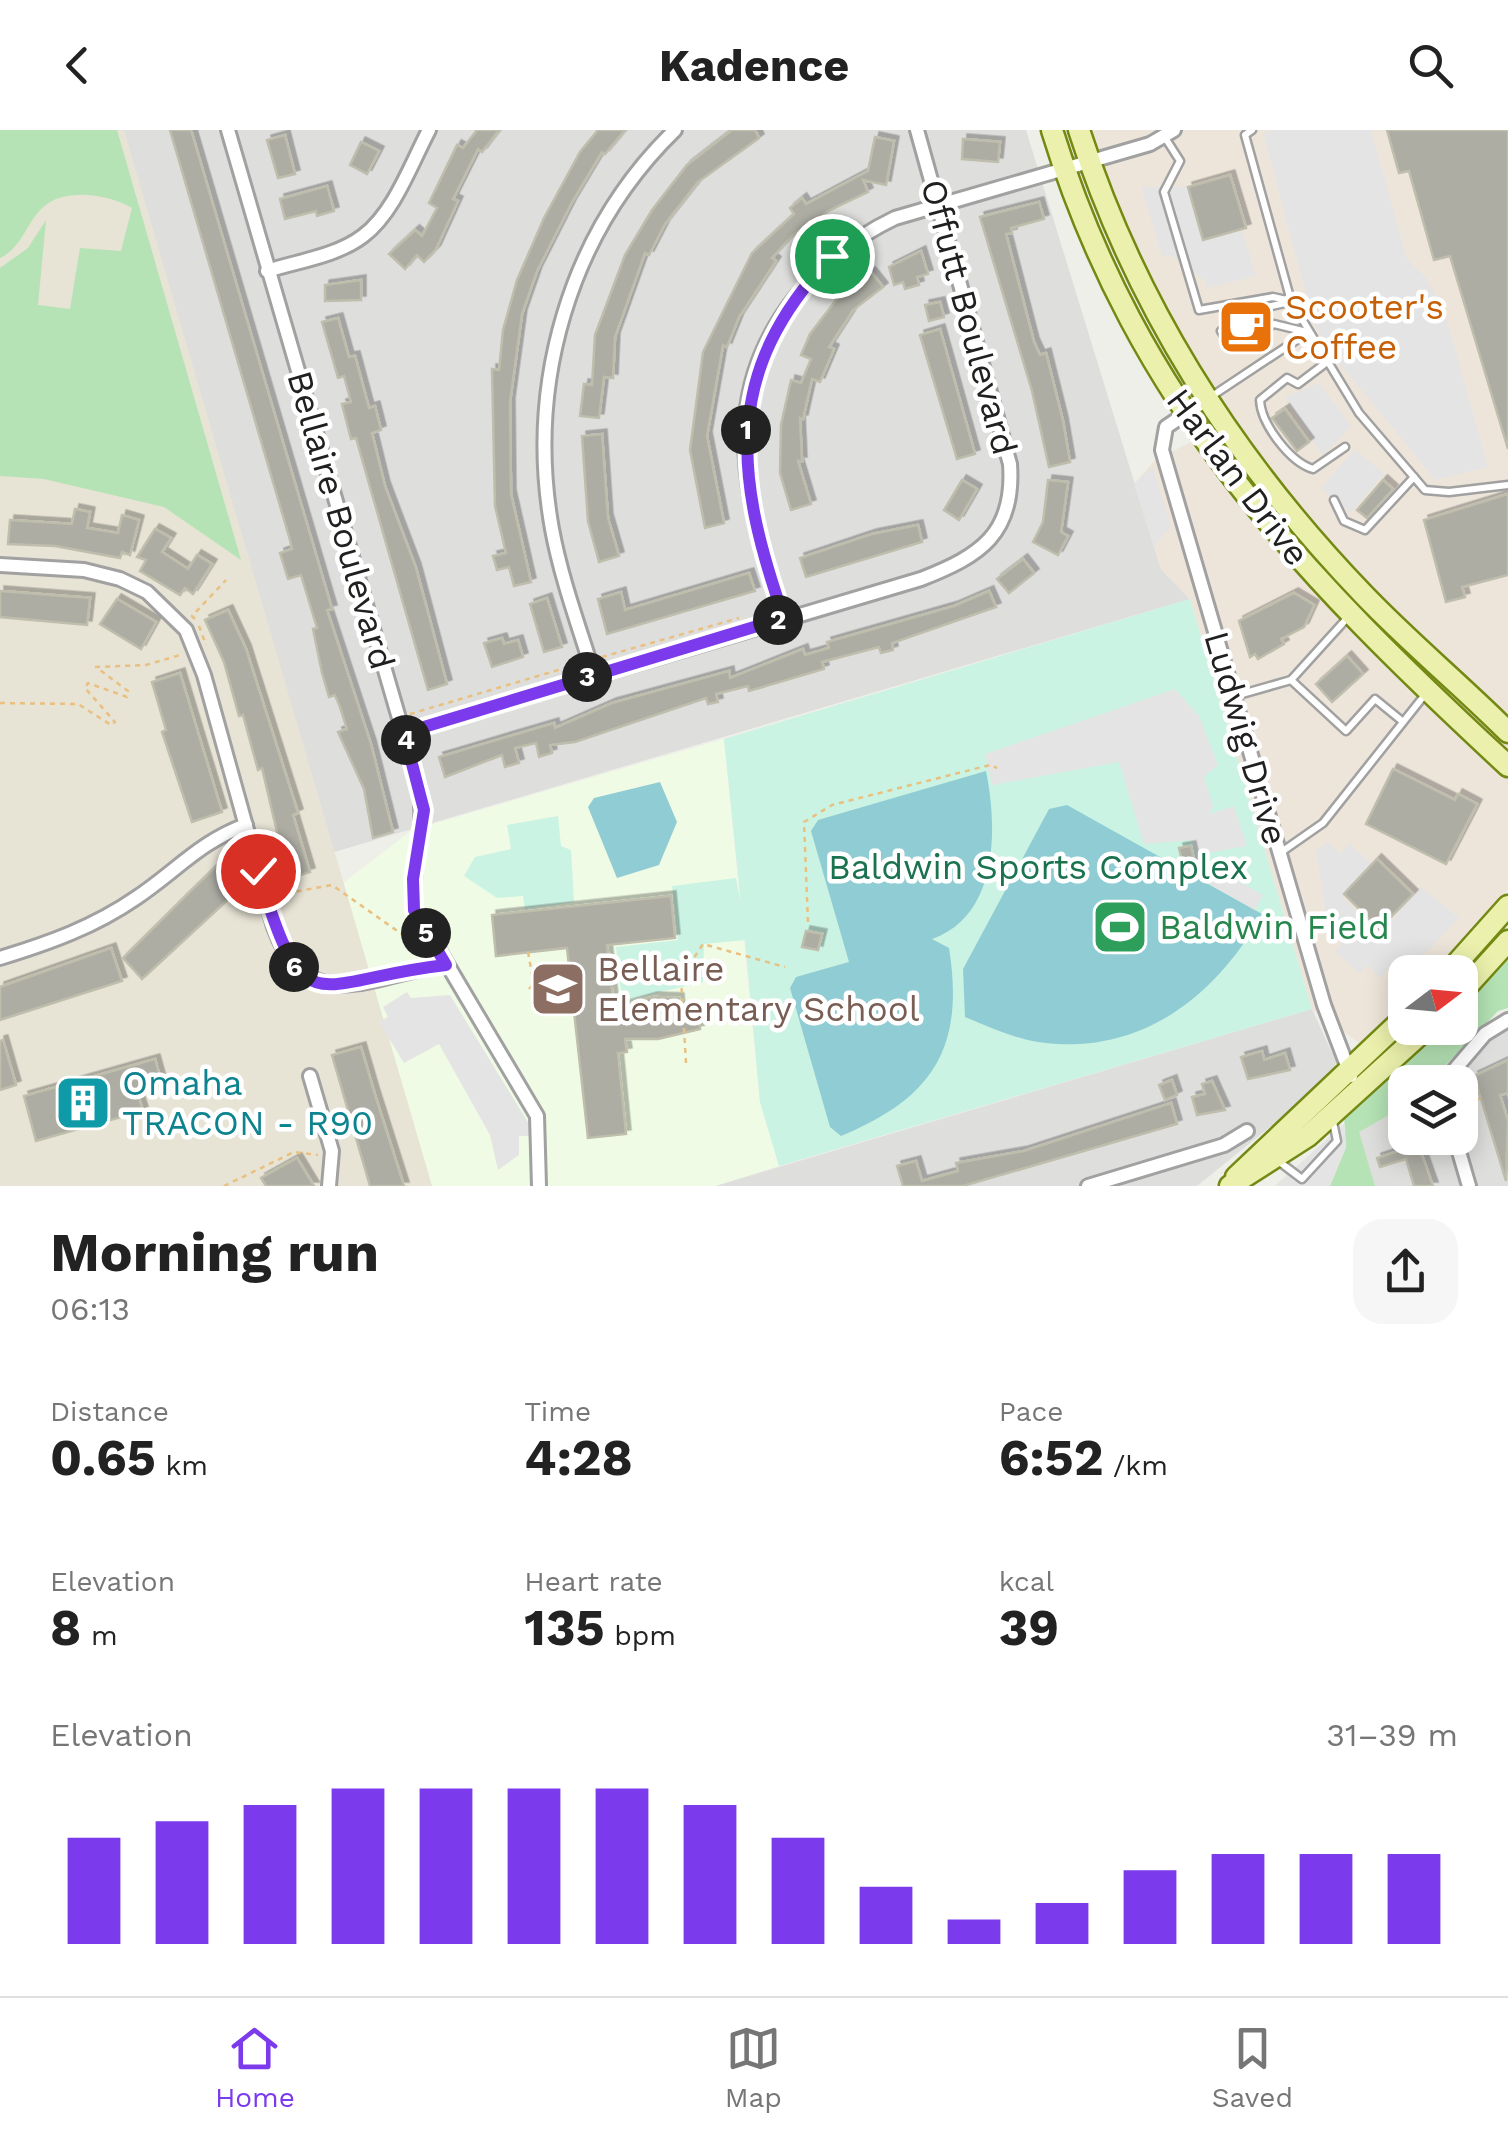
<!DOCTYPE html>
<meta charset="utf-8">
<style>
:root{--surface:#fff;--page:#f6f6f6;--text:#222;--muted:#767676;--line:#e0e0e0;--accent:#7c3aed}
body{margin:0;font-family:"Work Sans",sans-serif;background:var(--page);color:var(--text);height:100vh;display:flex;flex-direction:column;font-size:38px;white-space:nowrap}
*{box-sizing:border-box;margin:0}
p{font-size:32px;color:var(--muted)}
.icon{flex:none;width:55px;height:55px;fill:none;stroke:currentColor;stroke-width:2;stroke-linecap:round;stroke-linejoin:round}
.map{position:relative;height:1056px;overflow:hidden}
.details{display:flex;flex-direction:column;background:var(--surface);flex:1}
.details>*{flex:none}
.needle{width:65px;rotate:74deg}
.fabs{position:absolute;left:1388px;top:825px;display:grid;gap:20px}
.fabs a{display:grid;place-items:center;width:90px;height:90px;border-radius:20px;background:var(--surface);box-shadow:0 5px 25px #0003;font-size:50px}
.pin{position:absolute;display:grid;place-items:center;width:85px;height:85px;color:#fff;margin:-42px;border:5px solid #fff;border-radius:50%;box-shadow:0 2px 10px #0007}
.km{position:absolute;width:50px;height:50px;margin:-25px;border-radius:50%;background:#222;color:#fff;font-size:28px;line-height:50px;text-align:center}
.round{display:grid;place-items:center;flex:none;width:105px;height:105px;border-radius:30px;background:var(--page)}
.overview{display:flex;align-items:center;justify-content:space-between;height:170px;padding:0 50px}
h1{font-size:55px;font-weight:700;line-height:75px}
.metrics{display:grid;grid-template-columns:repeat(3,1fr);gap:15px;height:170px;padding:10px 50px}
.metrics div{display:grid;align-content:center}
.metrics b{font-size:50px;font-weight:700}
.metrics small{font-size:28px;font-weight:400}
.metrics p{font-size:28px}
.chart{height:280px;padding:20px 50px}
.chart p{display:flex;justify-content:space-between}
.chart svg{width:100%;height:180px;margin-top:10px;stroke:var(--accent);stroke-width:6}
header{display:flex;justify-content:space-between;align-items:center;height:130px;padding:0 50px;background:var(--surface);font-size:45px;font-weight:700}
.tabs{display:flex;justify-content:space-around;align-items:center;height:140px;border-top:2px solid var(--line);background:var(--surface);font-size:28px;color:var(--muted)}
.tabs a{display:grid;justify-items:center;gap:5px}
.tabs .selected{color:var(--accent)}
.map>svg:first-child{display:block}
</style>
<header><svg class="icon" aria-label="back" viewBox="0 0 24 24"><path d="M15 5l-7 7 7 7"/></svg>Kadence<svg class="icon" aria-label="search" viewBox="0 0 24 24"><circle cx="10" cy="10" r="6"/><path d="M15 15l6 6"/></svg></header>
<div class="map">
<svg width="1508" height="1056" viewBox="0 0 1508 1056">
<defs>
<filter id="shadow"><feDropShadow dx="4.5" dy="-4.5" stdDeviation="0" flood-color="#0004"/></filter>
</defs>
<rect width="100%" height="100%" fill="#eeefe8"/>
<!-- residential -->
<g fill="#dededd">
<polygon points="117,0 1026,0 1161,439 1190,469 331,723"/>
<polygon points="1312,879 1336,932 1333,946 1197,1056 715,1056"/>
<polygon points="1508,891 1508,1056 1375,1056 1358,1002 1405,976 1405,1008 1460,1008 1460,952 1440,952"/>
</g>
<!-- commercial -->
<polygon fill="#eee5da" points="1085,0 1508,0 1508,759 1433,842 1405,842 1405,874 1366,918 1312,879 1190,469 1161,439 1134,354 1154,331 1229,292 1114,80"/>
<!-- education -->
<polygon fill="#f0fbe5" points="724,609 760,972 779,1036 715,1056 425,1056 338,757 412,700"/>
<!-- military -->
<polygon fill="#e7e3d5" points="0,0 124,0 432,1056 0,1056"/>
<!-- grass -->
<g fill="#b5e3b5">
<path d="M0,0H117L241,430L164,377L44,349L0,346V138L28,118L46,90L38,175L70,179L80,118L121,121L132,78C111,65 69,58 47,74C27,88 24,117 0,128Z"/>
<polygon points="1508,821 1508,878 1498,881 1439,942 1434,952 1405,952 1405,976 1359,1002 1375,1056 1330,1056 1346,1017 1344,985 1435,898 1460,898 1460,872"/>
</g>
<!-- park -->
<g fill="#cbf3e3">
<polygon points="1190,469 1312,879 779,1036 760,972 745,810 704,814 703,852 622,871 616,817 678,810 672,756 736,748 741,774 724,609"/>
<polygon points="558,686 561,716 571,720 574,772 525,779 523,766 497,768 464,746 475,727 511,719 507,695"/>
</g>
<!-- pitch -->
<g fill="#90ccd4">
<path d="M986,641C998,700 998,786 932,809L949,818C965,918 933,968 841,1006L830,997L790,858L796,847L849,832L811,701L818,690Z"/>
<polygon points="660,652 677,692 659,735 617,748 588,677 594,668"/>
<path d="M1067,675L1262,784C1216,867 1139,927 1038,912C1013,908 989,897 965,887L963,839L1049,679Z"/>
</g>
<!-- parking -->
<g fill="#e4e4e4">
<polygon points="1273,0 1371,0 1407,129 1426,148 1444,179 1488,337 1435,350 1333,225 1314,194 1263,3"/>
<polygon points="1141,57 1188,57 1203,110 1242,100 1256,146 1207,158 1205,151 1171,125 1162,126"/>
<polygon points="1319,253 1351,296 1323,326 1285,267"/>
<polygon points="1355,319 1384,344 1351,383 1321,358"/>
<polygon points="1153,337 1171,396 1154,417 1134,354"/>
<polygon points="1175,559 1199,586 1218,635 1204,647 1213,676 1210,684 1234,676 1247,716 1203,724 1203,731 1263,765 1255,780 1194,746 1199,737 1192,710 1144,714 1119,632 992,655 985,624"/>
<polygon points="1328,712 1340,724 1349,713 1371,733 1342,766 1379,805 1421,757 1459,788 1407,842 1394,832 1380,848 1368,835 1360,843 1335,822 1342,813 1325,780 1316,720"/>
<polygon points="407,862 411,868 450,865 529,994 530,1006 519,1006 519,1025 498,1040 490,1005 439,914 404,933 379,892 388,887 383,877"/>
<polygon points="1344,994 1346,1017 1330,1056 1275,1056"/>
</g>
<!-- building -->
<g fill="#adada4" stroke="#bfbeac" stroke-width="2.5" filter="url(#shadow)">
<polygon points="170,0 191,0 332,479 327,480 371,614 393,702 373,708 364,659 338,602 347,599 340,577 335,565 329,567 322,543 313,499 317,498 301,445 288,449 280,423 292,419 290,410"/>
<polygon points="477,0 499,0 482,22 478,19 453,69 458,71 436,119 424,132 417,125 405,139 389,124 415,100 422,106 437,78 429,73 457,15 463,18"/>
<polygon points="598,0 625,0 605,24 602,22 572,72 537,141 522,184 510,272 511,364 531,452 514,456 509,437 497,440 493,426 506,423 495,376 492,239 499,240 503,200 517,150 544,88 580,22"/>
<polygon points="732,0 755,0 759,8 698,52 665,94 649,125 645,123 615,207 613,248 604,247 599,288 580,286 584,254 592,255 595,205 625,125 652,80 687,35"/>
<polygon points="1387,0 1508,0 1508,319 1450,126 1434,130 1409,41 1399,43"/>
<polygon points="285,5 295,44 278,48 267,10"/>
<polygon points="875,7 894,11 886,55 863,50 868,62 828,81 807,100 804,97 791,107 772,128 776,131 739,187 727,217 723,215 707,306 724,393 705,398 690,320 703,222 752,123 794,84 790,78 802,68 806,74 868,41"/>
<polygon points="963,9 1000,12 998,32 962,29"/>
<polygon points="361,12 379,21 367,44 350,35"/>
<polygon points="1230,45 1246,98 1203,110 1188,57"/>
<polygon points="327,56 334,81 317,86 316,81 285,89 280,69"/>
<polygon points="1039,72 1044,89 1011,98 1012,103 1006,104 1034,212 1040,225 1046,223 1063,291 1070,332 1049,337 1032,261 980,87"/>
<polygon points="921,121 928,144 917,147 919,155 905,159 903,152 894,155 889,137"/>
<polygon points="871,142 883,157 853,180 829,217 834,219 820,252 812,249 803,289 800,288 802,331 798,331 811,374 791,380 780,343 781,295 791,250 801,253 811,229 801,225 810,204 840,165"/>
<polygon points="361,150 361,170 325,171 325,155"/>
<polygon points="940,172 944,187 929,191 925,175"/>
<polygon points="338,188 349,227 355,226 369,278 375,276 381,300 372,303 385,356 416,438 447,554 428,560 356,308 351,309 342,274 351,272 344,246 338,248 322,192"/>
<polygon points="940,199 975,324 957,329 920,205"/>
<polygon points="1285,279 1309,312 1297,321 1272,288"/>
<polygon points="602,304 608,388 619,426 599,432 588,391 582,306"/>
<polygon points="962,350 977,359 959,390 944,380"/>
<polygon points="1048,350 1068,352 1061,402 1068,406 1058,425 1033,412 1043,392"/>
<polygon points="1383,350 1393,359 1367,388 1357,380"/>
<polygon points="1508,364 1508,445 1462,457 1465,467 1446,472 1424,390"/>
<polygon points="75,379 90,382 87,398 118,403 122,385 139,390 130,425 122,422 120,428 55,416 8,414 10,390 72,394"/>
<polygon points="918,395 922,412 806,447 800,428 872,404"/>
<polygon points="155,399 171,408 162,422 188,439 197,425 212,434 193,464 185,458 180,465 140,441 146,430 137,427"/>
<polygon points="1023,429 1034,443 1009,463 997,449"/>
<polygon points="749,443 755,461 607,504 598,469 621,462 625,480"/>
<polygon points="0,461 90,468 87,495 0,487"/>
<polygon points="989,461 996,477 892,513 893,520 881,523 879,517 822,532 824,539 749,561 748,556 716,564 718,572 708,574 706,568 575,612 550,615 552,623 539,627 536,613 515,618 519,633 505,637 502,625 445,647 439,627 554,593 555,598 612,573 729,541 730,548 803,519 805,525 829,518 827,512 954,476"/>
<polygon points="1294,463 1314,475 1304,497 1281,509 1284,514 1258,529 1255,524 1250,527 1239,491"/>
<polygon points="547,468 562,517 544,522 530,474"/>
<polygon points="117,469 156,492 141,519 100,494"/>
<polygon points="228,480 246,519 298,683 293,685 310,742 288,749 262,638 258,640 243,585 239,586 224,532 205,490"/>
<polygon points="502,508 504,514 518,510 523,527 492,537 484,513"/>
<polygon points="1347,526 1363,544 1332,572 1316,554"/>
<polygon points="180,543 222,682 192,692 162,602 166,600 152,552"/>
<polygon points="1393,639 1455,670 1458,664 1477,674 1446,734 1366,694"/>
<polygon points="1191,716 1195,735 1184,738 1179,718"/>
<polygon points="226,726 247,752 142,849 123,828"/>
<polygon points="1377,729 1413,764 1379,799 1344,764"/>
<polygon points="671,766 675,808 607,815 614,878 653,867 679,868 680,881 698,879 700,899 658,909 625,909 627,922 618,923 626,1004 588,1008 567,818 496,826 492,785"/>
<polygon points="806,801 822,804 818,820 802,817"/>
<polygon points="111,818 122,851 0,890 0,857"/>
<polygon points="3,910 16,955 0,960 0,911"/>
<polygon points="361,917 375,965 404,1056 370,1056 332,925"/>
<polygon points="1262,921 1264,930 1285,923 1290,940 1248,949 1241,927"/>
<polygon points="155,929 163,958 138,965 143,981 36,1011 24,966"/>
<polygon points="1508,930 1508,963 1500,965 1508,991 1506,1051 1474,946"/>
<polygon points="1172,950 1177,965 1165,970 1159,955"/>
<polygon points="1212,951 1225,980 1197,985 1192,967 1205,964 1202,954"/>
<polygon points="1171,973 1177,994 963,1056 903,1056 897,1036 916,1031 922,1051 958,1041 956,1033 1024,1021"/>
<polygon points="1401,979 1405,1008 1416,1008 1433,1056 1414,1056 1406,1029 1380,1037 1377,1028 1402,1020 1390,982"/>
<polygon points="297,1028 314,1056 266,1056 261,1048"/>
</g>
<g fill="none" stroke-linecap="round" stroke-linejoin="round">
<!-- service casing -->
<g stroke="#a1a1a1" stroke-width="11">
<g id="service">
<polyline points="1252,0 1245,5 1291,171 1359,283 1425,360 1449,362 1508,355"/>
<polyline points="1164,6 1180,31 1164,62 1199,180 1273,167 1291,171"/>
<path d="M1290,172C1265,177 1239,182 1221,201L1230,216L1274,194L1307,202"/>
<path d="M1327,232L1298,254L1287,248L1260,270C1261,294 1290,332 1313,339L1345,317"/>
<polyline points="1209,268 1307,203"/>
<polyline points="1334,370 1344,391 1365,400 1414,347"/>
<polyline points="1291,550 1346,601 1375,569 1402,591"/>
<polyline points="1235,566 1291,550 1350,485"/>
<polyline points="1280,723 1323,693 1427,562"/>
<polyline points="1277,1030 1302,1049 1337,1011 1332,987"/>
</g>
</g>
<!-- minor casing -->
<g stroke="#a1a1a1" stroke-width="18">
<g id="minor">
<path d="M228,0L419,657C428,703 408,739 415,780L537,986L539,1056"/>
<path d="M267,141C298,131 337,126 363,106C394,83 411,34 429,0"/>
<polyline points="1206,270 1166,297 1162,320 1324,875 1351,946"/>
<path d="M0,435L84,440L120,449L147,462L186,500L204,545L274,797C309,892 372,843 446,835"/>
<path d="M784,489C763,427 740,353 746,287C754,199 818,125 895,88L1150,14L1174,0"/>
<path d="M594,545C579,497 561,448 552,399C526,254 569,103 675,0"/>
<path d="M404,603L921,449C980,426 1015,404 1010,334L917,0"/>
<path d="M0,828C49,813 94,797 136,768C175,742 201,711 246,695"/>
<polyline points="310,946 332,1021 329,1056"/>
<polyline points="1444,952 1485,904 1508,890"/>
<polyline points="1455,1008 1469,1056"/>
<polyline points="1088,1056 1224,1015 1247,1001"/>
</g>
</g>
<!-- primary casing -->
<g stroke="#748913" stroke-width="25">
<g id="primary">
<path d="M1052,0C1137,276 1302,445 1508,636"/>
<path d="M1079,0C1136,177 1235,331 1364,465C1410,513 1461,555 1508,602"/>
<polyline points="1449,842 1508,776"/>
<polyline points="1460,864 1508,811"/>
<polyline points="1236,1047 1405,887"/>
<polyline points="1230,1056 1308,1006 1427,898"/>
</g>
</g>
<!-- path -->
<g stroke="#e9c07f" stroke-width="2.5" stroke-dasharray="5 5" stroke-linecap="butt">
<polyline points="195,489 192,486 226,450"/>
<polyline points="199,496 206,515"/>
<polyline points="602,527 739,488"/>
<polyline points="0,573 78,574 111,595 115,592 85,558 88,553 127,567 128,561 96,537 146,535 180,525"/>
<polyline points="410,584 575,535"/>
<polyline points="277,765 332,755 423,819 419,823"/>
<polyline points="808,792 804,692 832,675 990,635 997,638"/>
<polyline points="528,822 533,850"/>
<polyline points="529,859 542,844 570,842"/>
<polyline points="686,933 681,848 703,814 785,837"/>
<polyline points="1460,981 1480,968"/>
<polyline points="224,1056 294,1022 318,1025"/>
</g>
<!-- service -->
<use href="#service" stroke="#fff" stroke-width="6"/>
<!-- minor -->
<use href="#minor" stroke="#fff" stroke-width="12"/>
<!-- primary -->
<use href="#primary" stroke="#ebf1ac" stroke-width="20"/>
</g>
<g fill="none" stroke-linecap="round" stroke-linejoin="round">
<!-- route casing -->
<g stroke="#fff" stroke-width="20">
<path id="route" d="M258,741C306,900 311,850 446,835L414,780L413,749L424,680L404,603L784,488C735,347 721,242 832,126"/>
</g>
<!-- route -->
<use href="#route" stroke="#7c3aed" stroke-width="12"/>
</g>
<!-- icons -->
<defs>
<g id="cafe-square" transform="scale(2.875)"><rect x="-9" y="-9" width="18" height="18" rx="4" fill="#e8710a" stroke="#fff"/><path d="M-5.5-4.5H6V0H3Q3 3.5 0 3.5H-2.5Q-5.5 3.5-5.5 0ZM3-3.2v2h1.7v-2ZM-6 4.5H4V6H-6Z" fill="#fff"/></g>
<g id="stadium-square" transform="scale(2.875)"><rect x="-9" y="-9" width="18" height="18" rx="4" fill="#2e9e5b" stroke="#fff"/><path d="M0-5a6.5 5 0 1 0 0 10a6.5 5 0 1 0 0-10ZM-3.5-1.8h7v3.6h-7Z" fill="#fff"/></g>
<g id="school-square" transform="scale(2.875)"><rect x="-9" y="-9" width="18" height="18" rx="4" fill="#8d6e63" stroke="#fff"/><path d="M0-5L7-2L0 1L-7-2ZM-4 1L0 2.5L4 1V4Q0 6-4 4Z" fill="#fff"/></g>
<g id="building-square" transform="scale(2.875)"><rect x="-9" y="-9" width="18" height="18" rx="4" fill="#0f9aa8" stroke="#fff"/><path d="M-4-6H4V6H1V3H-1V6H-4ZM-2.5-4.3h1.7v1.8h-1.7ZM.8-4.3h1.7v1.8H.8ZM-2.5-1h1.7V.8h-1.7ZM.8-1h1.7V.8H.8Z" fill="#fff"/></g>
</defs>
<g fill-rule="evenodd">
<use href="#cafe-square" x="1246" y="197"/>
<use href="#stadium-square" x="1120" y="797"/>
<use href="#school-square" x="558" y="859"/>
<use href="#building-square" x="83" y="973"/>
</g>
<g text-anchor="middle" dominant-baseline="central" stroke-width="9" stroke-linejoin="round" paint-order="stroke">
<!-- food labels -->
<g font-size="35" fill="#c56008" stroke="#fff" text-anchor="start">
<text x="1285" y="177">Scooter's<tspan x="1285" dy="40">Coffee</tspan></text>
</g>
<!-- street labels -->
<g font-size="35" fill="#202020" stroke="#fff">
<text transform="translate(969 187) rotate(75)">Offutt Boulevard</text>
<text transform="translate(1238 347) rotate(53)">Harlan Drive</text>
<text transform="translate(341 390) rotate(74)">Bellaire Boulevard</text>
<text transform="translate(1246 608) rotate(74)">Ludwig Drive</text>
</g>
<!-- park labels -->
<g font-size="35" fill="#1a724f" stroke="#fff">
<text x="1038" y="737">Baldwin Sports Complex</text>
</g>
<!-- leisure labels -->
<g font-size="35" fill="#27864d" stroke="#fff" text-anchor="start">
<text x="1159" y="797">Baldwin Field</text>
</g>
<!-- education labels -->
<g font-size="35" fill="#785e54" stroke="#fff" text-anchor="start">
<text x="597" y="839">Bellaire<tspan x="597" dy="40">Elementary School</tspan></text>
</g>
<!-- culture labels -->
<g font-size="35" fill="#0d838f" stroke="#fff" text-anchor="start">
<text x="122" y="953">Omaha<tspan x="122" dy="40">TRACON - R90</tspan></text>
</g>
</g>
</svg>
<div class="fabs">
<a><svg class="needle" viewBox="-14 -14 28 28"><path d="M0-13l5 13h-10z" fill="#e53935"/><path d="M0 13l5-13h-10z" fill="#767676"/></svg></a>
<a><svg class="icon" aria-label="layers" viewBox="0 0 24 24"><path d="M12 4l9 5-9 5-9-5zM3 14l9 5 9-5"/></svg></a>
</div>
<div class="pin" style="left:832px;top:126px;background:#1e9e55"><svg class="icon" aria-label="arrive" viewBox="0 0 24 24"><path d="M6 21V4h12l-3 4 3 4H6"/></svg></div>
<div class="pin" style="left:258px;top:741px;background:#d93025"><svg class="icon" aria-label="check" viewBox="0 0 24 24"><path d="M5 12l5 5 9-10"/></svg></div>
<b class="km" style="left:746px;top:300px">1</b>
<b class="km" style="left:778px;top:490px">2</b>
<b class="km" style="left:587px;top:547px">3</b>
<b class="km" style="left:406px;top:610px">4</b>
<b class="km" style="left:426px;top:803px">5</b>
<b class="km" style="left:294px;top:837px">6</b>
</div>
<section class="details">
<div class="overview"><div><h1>Morning run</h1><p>06:13</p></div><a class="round"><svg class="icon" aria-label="share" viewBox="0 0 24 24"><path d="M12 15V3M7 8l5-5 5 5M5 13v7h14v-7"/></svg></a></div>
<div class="metrics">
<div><p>Distance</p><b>0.65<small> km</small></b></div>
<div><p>Time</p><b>4:28</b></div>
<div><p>Pace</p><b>6:52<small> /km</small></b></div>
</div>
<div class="metrics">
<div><p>Elevation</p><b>8<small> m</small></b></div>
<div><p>Heart rate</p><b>135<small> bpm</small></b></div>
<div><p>kcal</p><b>39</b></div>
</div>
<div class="chart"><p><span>Elevation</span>31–39 m</p>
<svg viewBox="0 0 160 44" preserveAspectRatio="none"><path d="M5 44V18M15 44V14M25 44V10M35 44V6M45 44V6M55 44V6M65 44V6M75 44V10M85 44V18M95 44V30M105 44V38M115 44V34M125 44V26M135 44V22M145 44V22M155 44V22"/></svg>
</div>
</section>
<nav class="tabs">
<a class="selected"><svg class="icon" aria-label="home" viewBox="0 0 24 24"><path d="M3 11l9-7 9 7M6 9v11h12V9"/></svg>Home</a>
<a><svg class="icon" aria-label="map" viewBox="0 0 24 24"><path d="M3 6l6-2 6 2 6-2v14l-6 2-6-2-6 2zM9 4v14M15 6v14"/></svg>Map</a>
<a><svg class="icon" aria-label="saved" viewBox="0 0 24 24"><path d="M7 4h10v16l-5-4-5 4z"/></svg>Saved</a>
</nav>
